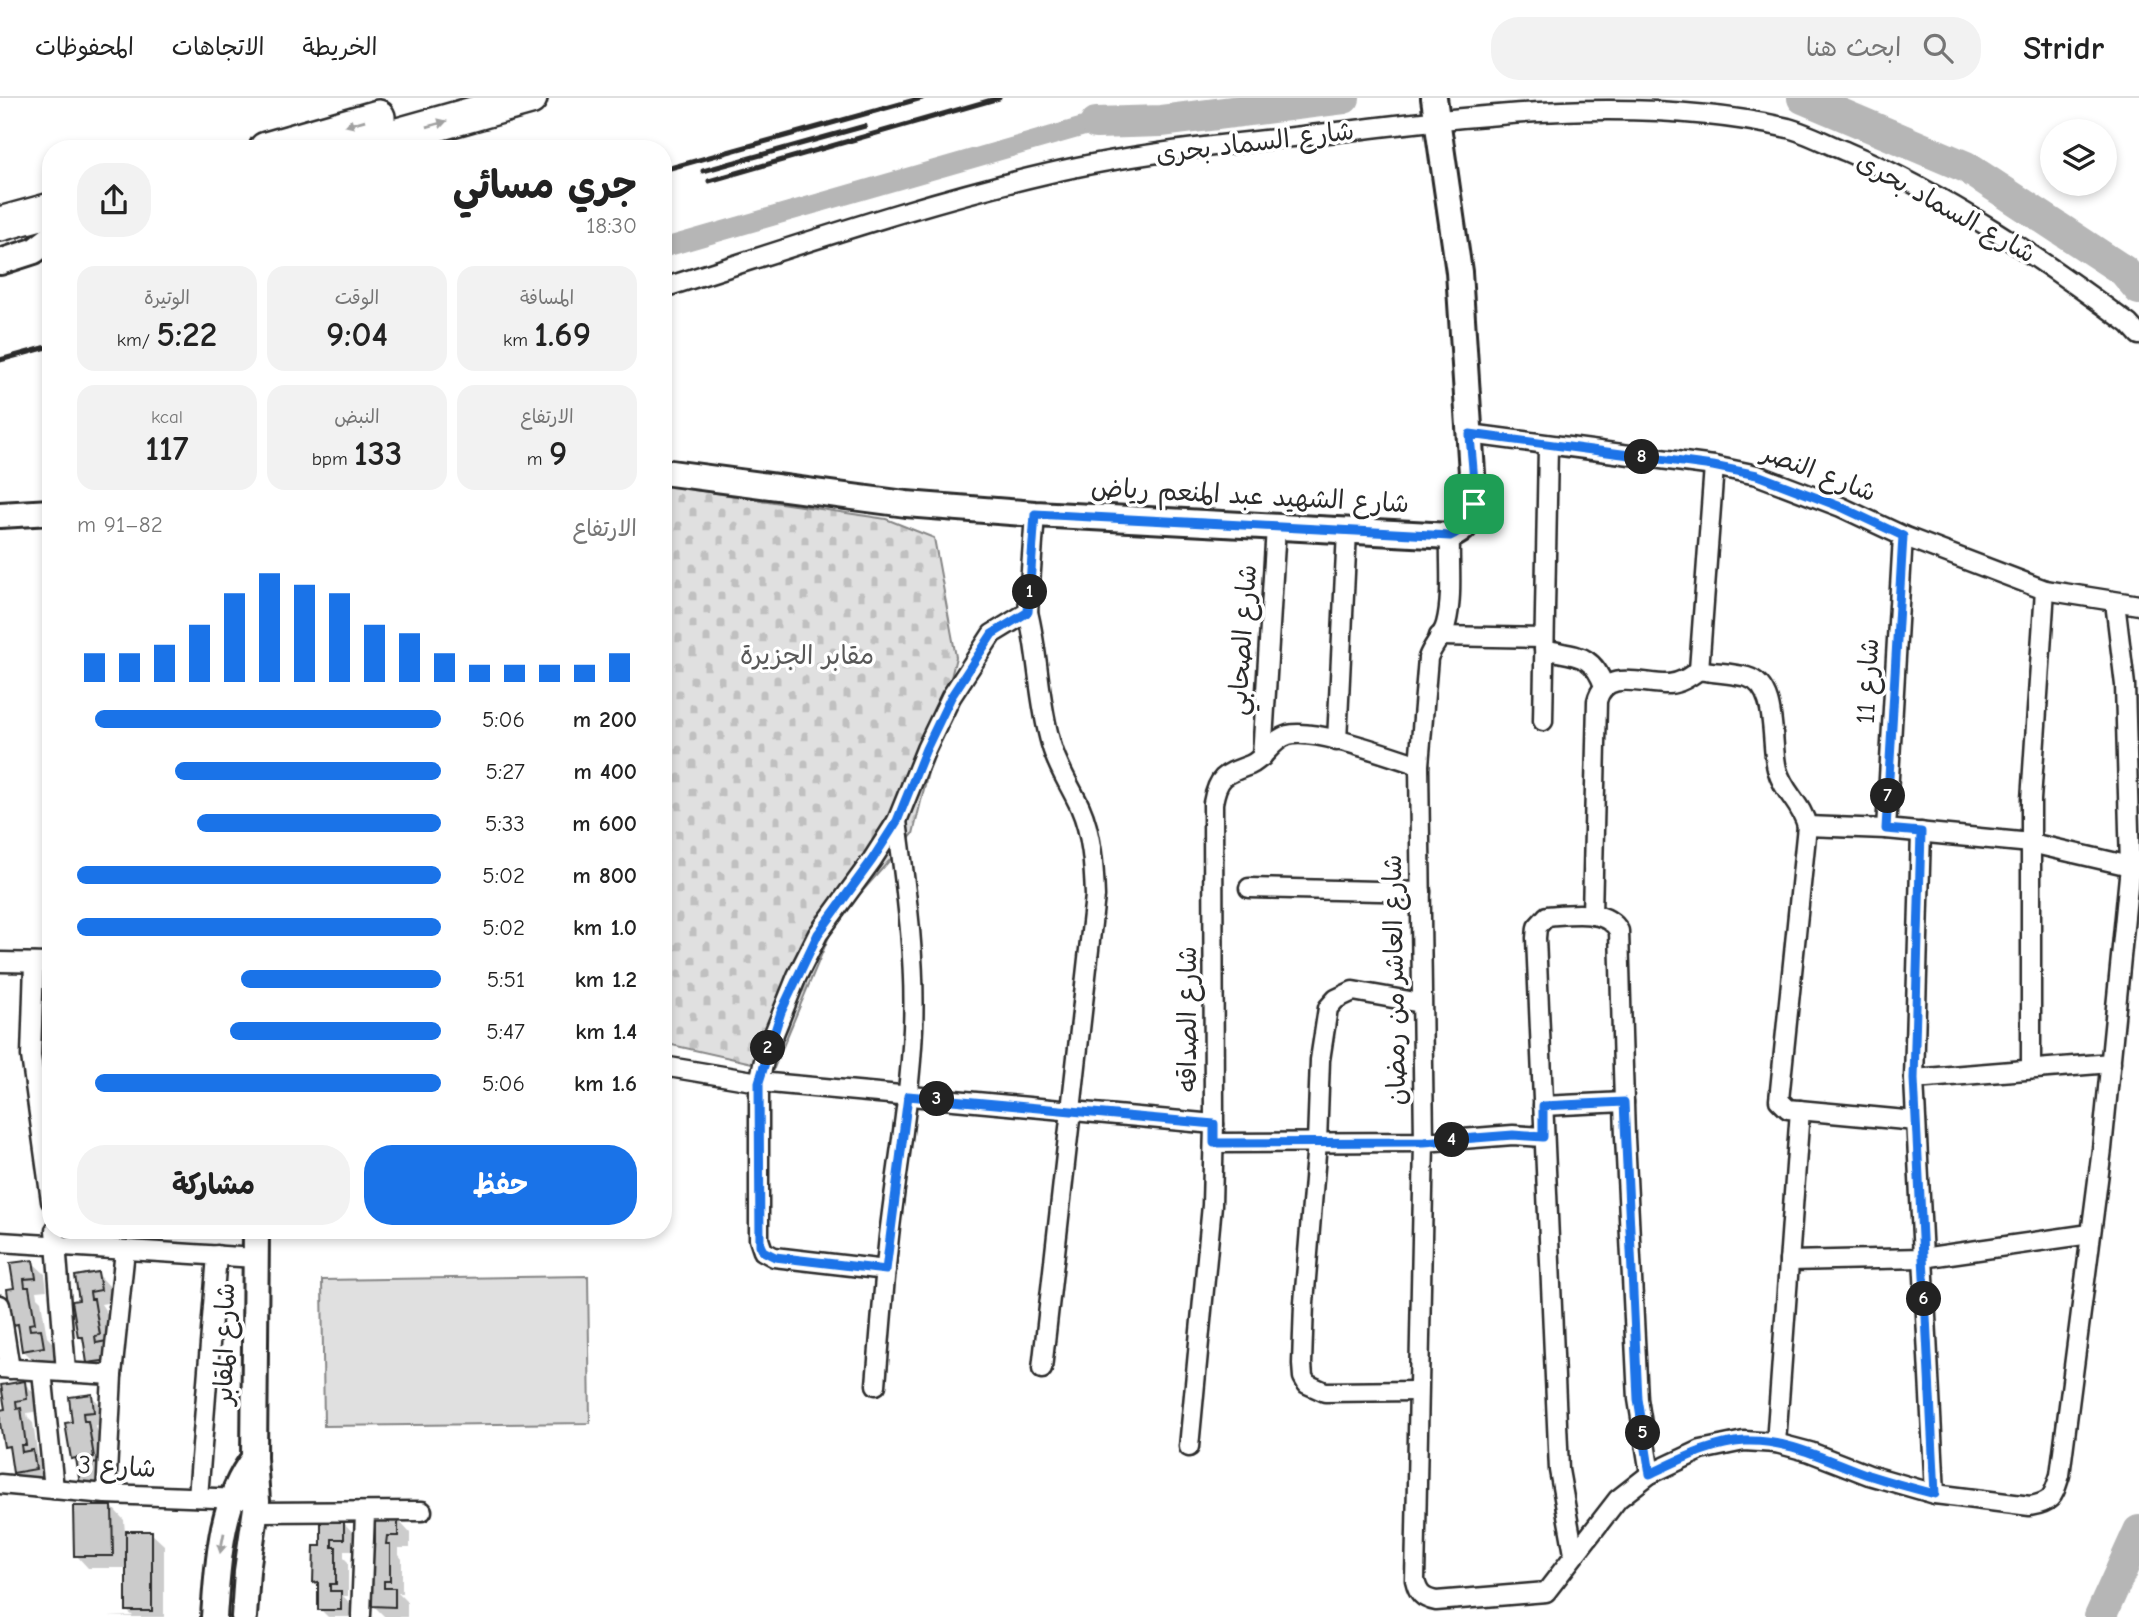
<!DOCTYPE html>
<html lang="ar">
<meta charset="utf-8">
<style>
:root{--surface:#fff;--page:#f2f2f2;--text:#222;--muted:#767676;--line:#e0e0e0;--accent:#1a73e8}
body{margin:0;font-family:"Comic Neue","Playpen Sans Arabic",sans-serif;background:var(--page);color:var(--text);direction:rtl;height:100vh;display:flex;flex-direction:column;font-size:26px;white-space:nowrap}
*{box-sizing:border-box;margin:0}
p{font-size:23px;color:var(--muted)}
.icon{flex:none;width:38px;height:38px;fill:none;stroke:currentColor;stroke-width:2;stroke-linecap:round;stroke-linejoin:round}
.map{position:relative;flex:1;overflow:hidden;direction:ltr}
.sheet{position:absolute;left:42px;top:42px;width:630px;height:1099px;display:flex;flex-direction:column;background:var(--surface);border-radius:28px;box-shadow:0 4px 10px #0003;direction:rtl}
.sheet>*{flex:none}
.buttons{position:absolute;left:2040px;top:21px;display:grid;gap:14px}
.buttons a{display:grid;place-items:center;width:77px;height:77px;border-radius:50%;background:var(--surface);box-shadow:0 4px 10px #0003;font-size:35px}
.pin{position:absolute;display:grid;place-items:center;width:60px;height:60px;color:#fff;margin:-30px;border-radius:14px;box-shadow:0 4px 10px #0006}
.km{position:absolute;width:35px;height:35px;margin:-18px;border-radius:50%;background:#222;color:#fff;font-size:19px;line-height:35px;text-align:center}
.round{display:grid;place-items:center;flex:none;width:74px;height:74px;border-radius:28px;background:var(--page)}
.summary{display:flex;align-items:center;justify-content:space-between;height:119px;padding:0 35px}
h1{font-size:38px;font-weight:700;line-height:52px}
.figures{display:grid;grid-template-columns:repeat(3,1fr);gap:10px;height:119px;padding:7px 35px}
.figures div{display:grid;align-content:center;border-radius:18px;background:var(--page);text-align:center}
.figures b{font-size:35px;font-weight:700}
.figures small{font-size:19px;font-weight:400}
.figures p{font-size:19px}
.chart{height:196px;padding:14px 35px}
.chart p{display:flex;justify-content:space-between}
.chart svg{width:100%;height:126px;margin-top:7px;stroke:var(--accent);stroke-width:6}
.primary-button{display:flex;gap:14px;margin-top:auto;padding:14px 35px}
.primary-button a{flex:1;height:80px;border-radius:28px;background:var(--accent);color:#fff;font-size:28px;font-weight:700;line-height:80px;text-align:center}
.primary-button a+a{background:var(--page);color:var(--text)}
ul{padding:0 35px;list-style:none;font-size:23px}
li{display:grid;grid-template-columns:112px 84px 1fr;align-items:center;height:52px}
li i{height:18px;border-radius:9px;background:var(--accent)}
header{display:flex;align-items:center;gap:42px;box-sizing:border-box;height:98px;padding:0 35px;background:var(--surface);border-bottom:2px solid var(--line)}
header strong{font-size:33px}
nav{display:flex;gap:38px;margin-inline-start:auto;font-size:24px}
.search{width:490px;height:63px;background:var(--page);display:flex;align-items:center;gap:18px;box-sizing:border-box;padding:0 24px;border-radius:28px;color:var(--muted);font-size:26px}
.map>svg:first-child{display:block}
</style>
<header>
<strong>Stridr</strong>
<div class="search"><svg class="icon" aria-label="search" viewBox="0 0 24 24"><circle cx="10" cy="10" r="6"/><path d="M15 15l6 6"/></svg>ابحث هنا</div>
<nav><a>الخريطة</a><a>الاتجاهات</a><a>المحفوظات</a></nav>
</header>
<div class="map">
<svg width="2139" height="1519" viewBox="0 0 2139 1519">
<defs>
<pattern id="cemetery-stones" width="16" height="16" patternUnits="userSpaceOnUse" patternTransform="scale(1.75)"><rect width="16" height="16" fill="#e0e0e0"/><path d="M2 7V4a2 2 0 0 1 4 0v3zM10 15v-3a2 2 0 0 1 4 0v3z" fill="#c0c0c0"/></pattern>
</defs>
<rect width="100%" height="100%" fill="#fff"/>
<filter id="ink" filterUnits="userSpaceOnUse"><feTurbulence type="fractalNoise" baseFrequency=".0143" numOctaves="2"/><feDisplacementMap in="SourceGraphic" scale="14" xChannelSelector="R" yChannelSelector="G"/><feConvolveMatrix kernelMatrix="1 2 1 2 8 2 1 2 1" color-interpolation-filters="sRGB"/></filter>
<g filter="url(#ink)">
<!-- cemetery -->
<polygon fill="url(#cemetery-stones)" stroke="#868686" stroke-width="2" points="663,387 886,421 934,440 956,559 913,736 835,824 774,970 663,945"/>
<!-- pitch -->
<polygon fill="#e0e0e0" stroke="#868686" stroke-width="2" points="588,1178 590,1325 324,1328 322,1182"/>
<!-- shadow -->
<g fill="#0003">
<polygon points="32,1164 45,1176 47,1192 36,1193 37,1199 41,1203 47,1239 53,1245 56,1262 36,1265 23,1252 20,1233 14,1226 15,1191"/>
<polygon points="98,1176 110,1189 113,1204 101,1206 107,1215 112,1251 119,1258 121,1274 101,1277 89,1264 86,1245 79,1239 81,1203"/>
<polygon points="24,1285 37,1298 39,1313 27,1315 28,1320 33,1325 38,1360 45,1367 47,1383 27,1387 15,1374 12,1354 5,1348 7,1313"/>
<polygon points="91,1298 104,1310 106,1326 95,1328 100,1337 106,1373 95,1399 79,1367 72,1360 74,1325"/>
<polygon points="112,1409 124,1422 125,1435 151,1435 164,1447 164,1519 108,1519 133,1518 127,1513 127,1470 88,1470 76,1457"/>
<polygon points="398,1422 410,1435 410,1450 399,1450 399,1457 402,1461 402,1495 398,1495 407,1504 407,1519 385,1519 374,1508 374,1486 369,1481 376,1446"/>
<polygon points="344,1425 356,1438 356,1453 344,1453 344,1460 348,1464 348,1498 343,1498 353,1508 353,1519 328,1519 320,1511 320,1489 314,1484 322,1449"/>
</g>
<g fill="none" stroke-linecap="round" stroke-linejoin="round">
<!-- canal -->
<polyline stroke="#b6b6b6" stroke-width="19" points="663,150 1096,25"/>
<!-- river -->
<g stroke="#b6b6b6" stroke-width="32">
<polyline points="1803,0 1966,69 2124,173 2139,191"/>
<polyline points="1096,25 1161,23 1344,0"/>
<polyline points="2100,1519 2139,1433"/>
</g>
</g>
<!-- building -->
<g fill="#cbcbcb" stroke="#2b2b2b" stroke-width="2">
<polygon points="33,1162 36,1180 24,1181 25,1189 29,1189 35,1225 29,1226 30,1232 41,1231 44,1249 22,1253 18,1226 12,1227 7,1191 14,1190 10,1165"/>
<polygon points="98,1174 101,1192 90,1194 91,1201 94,1201 100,1237 95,1238 96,1245 107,1243 110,1262 87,1265 83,1239 78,1239 72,1203 79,1202 75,1178"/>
<polygon points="25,1283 27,1301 16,1303 17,1311 21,1310 26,1347 21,1347 22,1354 33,1352 36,1371 13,1375 9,1348 4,1349 0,1325 0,1312 5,1311 1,1287"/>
<polygon points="92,1296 94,1314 83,1315 84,1323 88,1323 94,1359 88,1360 89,1366 100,1365 103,1384 80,1387 76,1360 71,1361 65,1325 72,1324 69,1299"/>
<polygon points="73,1408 112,1408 113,1458 74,1458"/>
<polygon points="375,1420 398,1420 398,1438 387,1438 386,1446 390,1446 390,1483 384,1483 384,1490 395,1490 395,1509 372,1508 372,1481 367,1481 368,1444 375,1444"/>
<polygon points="321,1423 344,1423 344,1441 332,1441 332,1449 336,1449 336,1486 330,1486 330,1493 341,1493 341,1512 318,1512 318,1484 313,1485 314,1448 321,1448"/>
<rect x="126" y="1433" width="26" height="80"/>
</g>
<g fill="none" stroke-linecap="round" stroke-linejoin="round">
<!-- street casing -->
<g stroke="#2b2b2b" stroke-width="23">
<g id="street">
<path d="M663,190C791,150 919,105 1050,75C1157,50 1270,43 1379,29C1513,13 1655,0 1788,30C1807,35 1827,46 1845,53C1948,97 2040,160 2129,226L2139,237"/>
<polyline points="1470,336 1714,368 1757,377 1841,409 1903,438 2045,492 2139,507"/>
<path d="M1450,438C1449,466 1453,499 1446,526C1443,538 1432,548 1428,560L1419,667L1424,1044L1415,1482C1418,1495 1422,1500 1436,1503L1546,1494L1618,1401L1650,1376L1701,1352L1744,1343L1776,1345L1810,1354L1869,1377L1935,1396L2030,1408C2053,1404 2053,1398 2060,1377L2102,1051L2130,768L2125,587L2115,504"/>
<path d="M1028,514C1039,558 1038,602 1051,646C1057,669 1070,687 1080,709C1092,736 1094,769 1095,798L1042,1271"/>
<polyline points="1439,538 1544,540"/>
<path d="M1544,551C1575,559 1592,554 1604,588"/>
<polyline points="1699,572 1714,368"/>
<polyline points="1543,623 1548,348"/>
<polyline points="1337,643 1347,433"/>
<polyline points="1262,659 1276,429"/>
<polyline points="1807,728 1886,731 2031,745 2130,768"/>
<polyline points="1886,731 1903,438"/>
<polyline points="1249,790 1421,794"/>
<path d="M1592,817L1597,603C1605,570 1644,587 1669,586C1681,585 1689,579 1699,572C1714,575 1732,575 1747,579C1779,588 1770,645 1777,671C1783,694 1802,706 1807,728L1779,1002L1788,1011L1916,1023"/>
<polyline points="0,864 51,865"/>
<polyline points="34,865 31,958 51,1103"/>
<polyline points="663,968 759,984 1214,1026"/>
<polyline points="2031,970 2031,702 2045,492"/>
<polyline points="1914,981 1921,734"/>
<polyline points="1543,1008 1624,1004"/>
<polyline points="1214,1045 1424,1044 1513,1037 1543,1039"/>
<polyline points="55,1132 66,1274"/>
<polyline points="0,1144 256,1160"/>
<polyline points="1789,1163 1922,1160 2090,1136"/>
<polyline points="886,1172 774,1159 763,1153 759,1141 759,984 765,958 797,878 818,836 872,762 897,723 926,651 951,599 992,536 1028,514 1035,416"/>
<polyline points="0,1207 10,1271"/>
<polyline points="0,1270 112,1277"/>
<polyline points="42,1273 54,1391"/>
<path d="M876,1287C880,1237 884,1187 889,1138C897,1069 910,1000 913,931C916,861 906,792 897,723"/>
<polyline points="1418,1293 1325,1294 1307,1286 1303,1279 1302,1266 1304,1205 1317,1044 1320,962 1328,910 1336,901 1353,893 1421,905"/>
<polyline points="1776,1345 1800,1012"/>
<path d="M1189,1349L1212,1107L1214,1026L1213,705C1218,677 1226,676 1250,667C1266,660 1271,642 1288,637C1316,630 1390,658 1419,667"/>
<polyline points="0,1386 106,1396 243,1401"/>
<polyline points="106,1396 112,1277 125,1152"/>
<polyline points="1935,1396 1914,981 2111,965"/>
<polyline points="198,1399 217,1157"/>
<polyline points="256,1414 422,1413"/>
<path d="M1574,1456L1559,1372L1536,840L1537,829L1547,818C1570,816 1607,810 1619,833L1625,1039L1638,1301L1650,1376"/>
<polyline points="361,1517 365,1415"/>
</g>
</g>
<!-- secondary casing -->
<g stroke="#2b2b2b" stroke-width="30">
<g id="secondary">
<polyline points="0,164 34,153 51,140"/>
<path d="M663,374L906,406L1035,416L1450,438C1466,432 1471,422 1474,406L1459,174L1434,0"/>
<polyline points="0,417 51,414"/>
<path d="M214,1519C218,1465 220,1404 254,1360"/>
<polyline points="244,1519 247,1473 257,1403 254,1360 256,1132"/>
</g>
</g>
<!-- highway casing -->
<g stroke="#2b2b2b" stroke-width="38">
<g id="highway">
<polyline points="266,51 378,19"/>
<polyline points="348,51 530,0"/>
<polyline points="0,126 51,112"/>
</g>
</g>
<!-- street -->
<use href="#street" stroke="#fff" stroke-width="18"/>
<!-- secondary -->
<use href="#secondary" stroke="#fff" stroke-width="24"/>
<!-- highway -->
<use href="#highway" stroke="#fff" stroke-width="33"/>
<!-- rail -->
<g stroke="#2b2b2b" stroke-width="5">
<polyline points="663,72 922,0"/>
<polyline points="703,73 865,28"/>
<polyline points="709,83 999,0"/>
<polyline points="0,262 51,248"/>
</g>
</g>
<!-- one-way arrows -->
<defs><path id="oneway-solid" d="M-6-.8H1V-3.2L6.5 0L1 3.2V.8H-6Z" transform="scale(1.75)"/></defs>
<g fill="#a0a0a0">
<use href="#oneway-solid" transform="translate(355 25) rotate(164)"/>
<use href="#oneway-solid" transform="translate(437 26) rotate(-16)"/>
<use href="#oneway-solid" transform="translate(222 1445) rotate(101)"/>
</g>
</g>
<g fill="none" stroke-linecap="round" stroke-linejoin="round" filter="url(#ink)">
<!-- route casing -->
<g stroke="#fff" stroke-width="14">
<path id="route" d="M1470,336L1713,368L1757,377L1841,409L1903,438L1886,731L1921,734L1914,981L1935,1396C1912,1390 1890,1384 1868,1377C1828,1363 1789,1341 1745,1343C1711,1345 1680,1362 1650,1376L1638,1301L1624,1004L1543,1008V1039L1513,1037L1424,1044L1214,1045V1026L908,998L886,1172L775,1159L763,1153L760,1147L759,984L781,914L818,836L872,762L897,723L926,651L951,599L992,536L1028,514L1035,416L1450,438C1486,424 1471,367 1470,336Z"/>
</g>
<!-- route -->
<use href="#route" stroke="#1a73e8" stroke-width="9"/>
</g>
<g text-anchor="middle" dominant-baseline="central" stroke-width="7" stroke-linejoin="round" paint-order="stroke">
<!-- street labels -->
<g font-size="26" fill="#2b2b2b" stroke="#fff">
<text transform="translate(1255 45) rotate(-7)">شارع السماد بحرى</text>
<text transform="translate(1946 110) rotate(29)">شارع السماد بحرى</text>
<text transform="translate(1819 375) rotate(21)">شارع النصر</text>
<text transform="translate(1250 398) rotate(3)">شارع الشهيد عبد المنعم رياض</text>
<text transform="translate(1243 542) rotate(-86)">شارع الصحابي</text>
<text transform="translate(1868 583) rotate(-87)">شارع 11</text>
<text transform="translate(1395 882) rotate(-91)">شارع العاشر من رمضان</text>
<text transform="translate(1188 921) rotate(-90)">شارع الصداقه</text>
<text transform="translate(225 1246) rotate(-89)">شارع المقابر</text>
<text transform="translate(117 1369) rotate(3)">شارع 3</text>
</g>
<!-- park labels -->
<g font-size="26" fill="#585858" stroke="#fff">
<text x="807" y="558">مقابر الجزيرة</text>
</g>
</g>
</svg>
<div class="buttons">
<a><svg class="icon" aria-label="layers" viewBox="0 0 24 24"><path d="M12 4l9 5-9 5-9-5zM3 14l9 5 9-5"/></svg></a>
</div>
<div class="pin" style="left:1474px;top:406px;background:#1e9e55"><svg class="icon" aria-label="arrive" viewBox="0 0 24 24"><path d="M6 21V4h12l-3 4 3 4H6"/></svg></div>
<b class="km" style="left:1030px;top:494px">1</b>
<b class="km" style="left:768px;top:950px">2</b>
<b class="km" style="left:937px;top:1001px">3</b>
<b class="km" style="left:1452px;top:1042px">4</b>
<b class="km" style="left:1643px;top:1335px">5</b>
<b class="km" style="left:1924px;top:1201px">6</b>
<b class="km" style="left:1888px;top:698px">7</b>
<b class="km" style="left:1642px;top:359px">8</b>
<section class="sheet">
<div class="summary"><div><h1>جري مسائي</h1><p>18:30</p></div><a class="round"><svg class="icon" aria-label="share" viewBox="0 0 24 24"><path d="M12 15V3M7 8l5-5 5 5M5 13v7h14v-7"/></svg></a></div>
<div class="figures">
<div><p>المسافة</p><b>1.69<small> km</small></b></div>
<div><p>الوقت</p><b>9:04</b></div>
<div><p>الوتيرة</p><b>5:22<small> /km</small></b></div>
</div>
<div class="figures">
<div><p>الارتفاع</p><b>9<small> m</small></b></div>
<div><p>النبض</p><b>133<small> bpm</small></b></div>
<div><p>kcal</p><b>117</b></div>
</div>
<div class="chart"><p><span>الارتفاع</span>82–91 m</p>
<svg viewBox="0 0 160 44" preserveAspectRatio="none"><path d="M5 44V34M15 44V34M25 44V31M35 44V24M45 44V13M55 44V6M65 44V10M75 44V13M85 44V24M95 44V27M105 44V34M115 44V38M125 44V38M135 44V38M145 44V38M155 44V34"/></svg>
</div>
<ul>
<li><b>200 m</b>5:06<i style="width:95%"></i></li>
<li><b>400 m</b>5:27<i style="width:73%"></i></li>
<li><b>600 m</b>5:33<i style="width:67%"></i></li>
<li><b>800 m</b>5:02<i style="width:100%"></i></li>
<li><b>1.0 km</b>5:02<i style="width:100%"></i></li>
<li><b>1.2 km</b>5:51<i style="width:55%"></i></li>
<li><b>1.4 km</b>5:47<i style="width:58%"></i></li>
<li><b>1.6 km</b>5:06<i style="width:95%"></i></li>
</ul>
<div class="primary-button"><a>حفظ</a><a>مشاركة</a></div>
</section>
</div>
